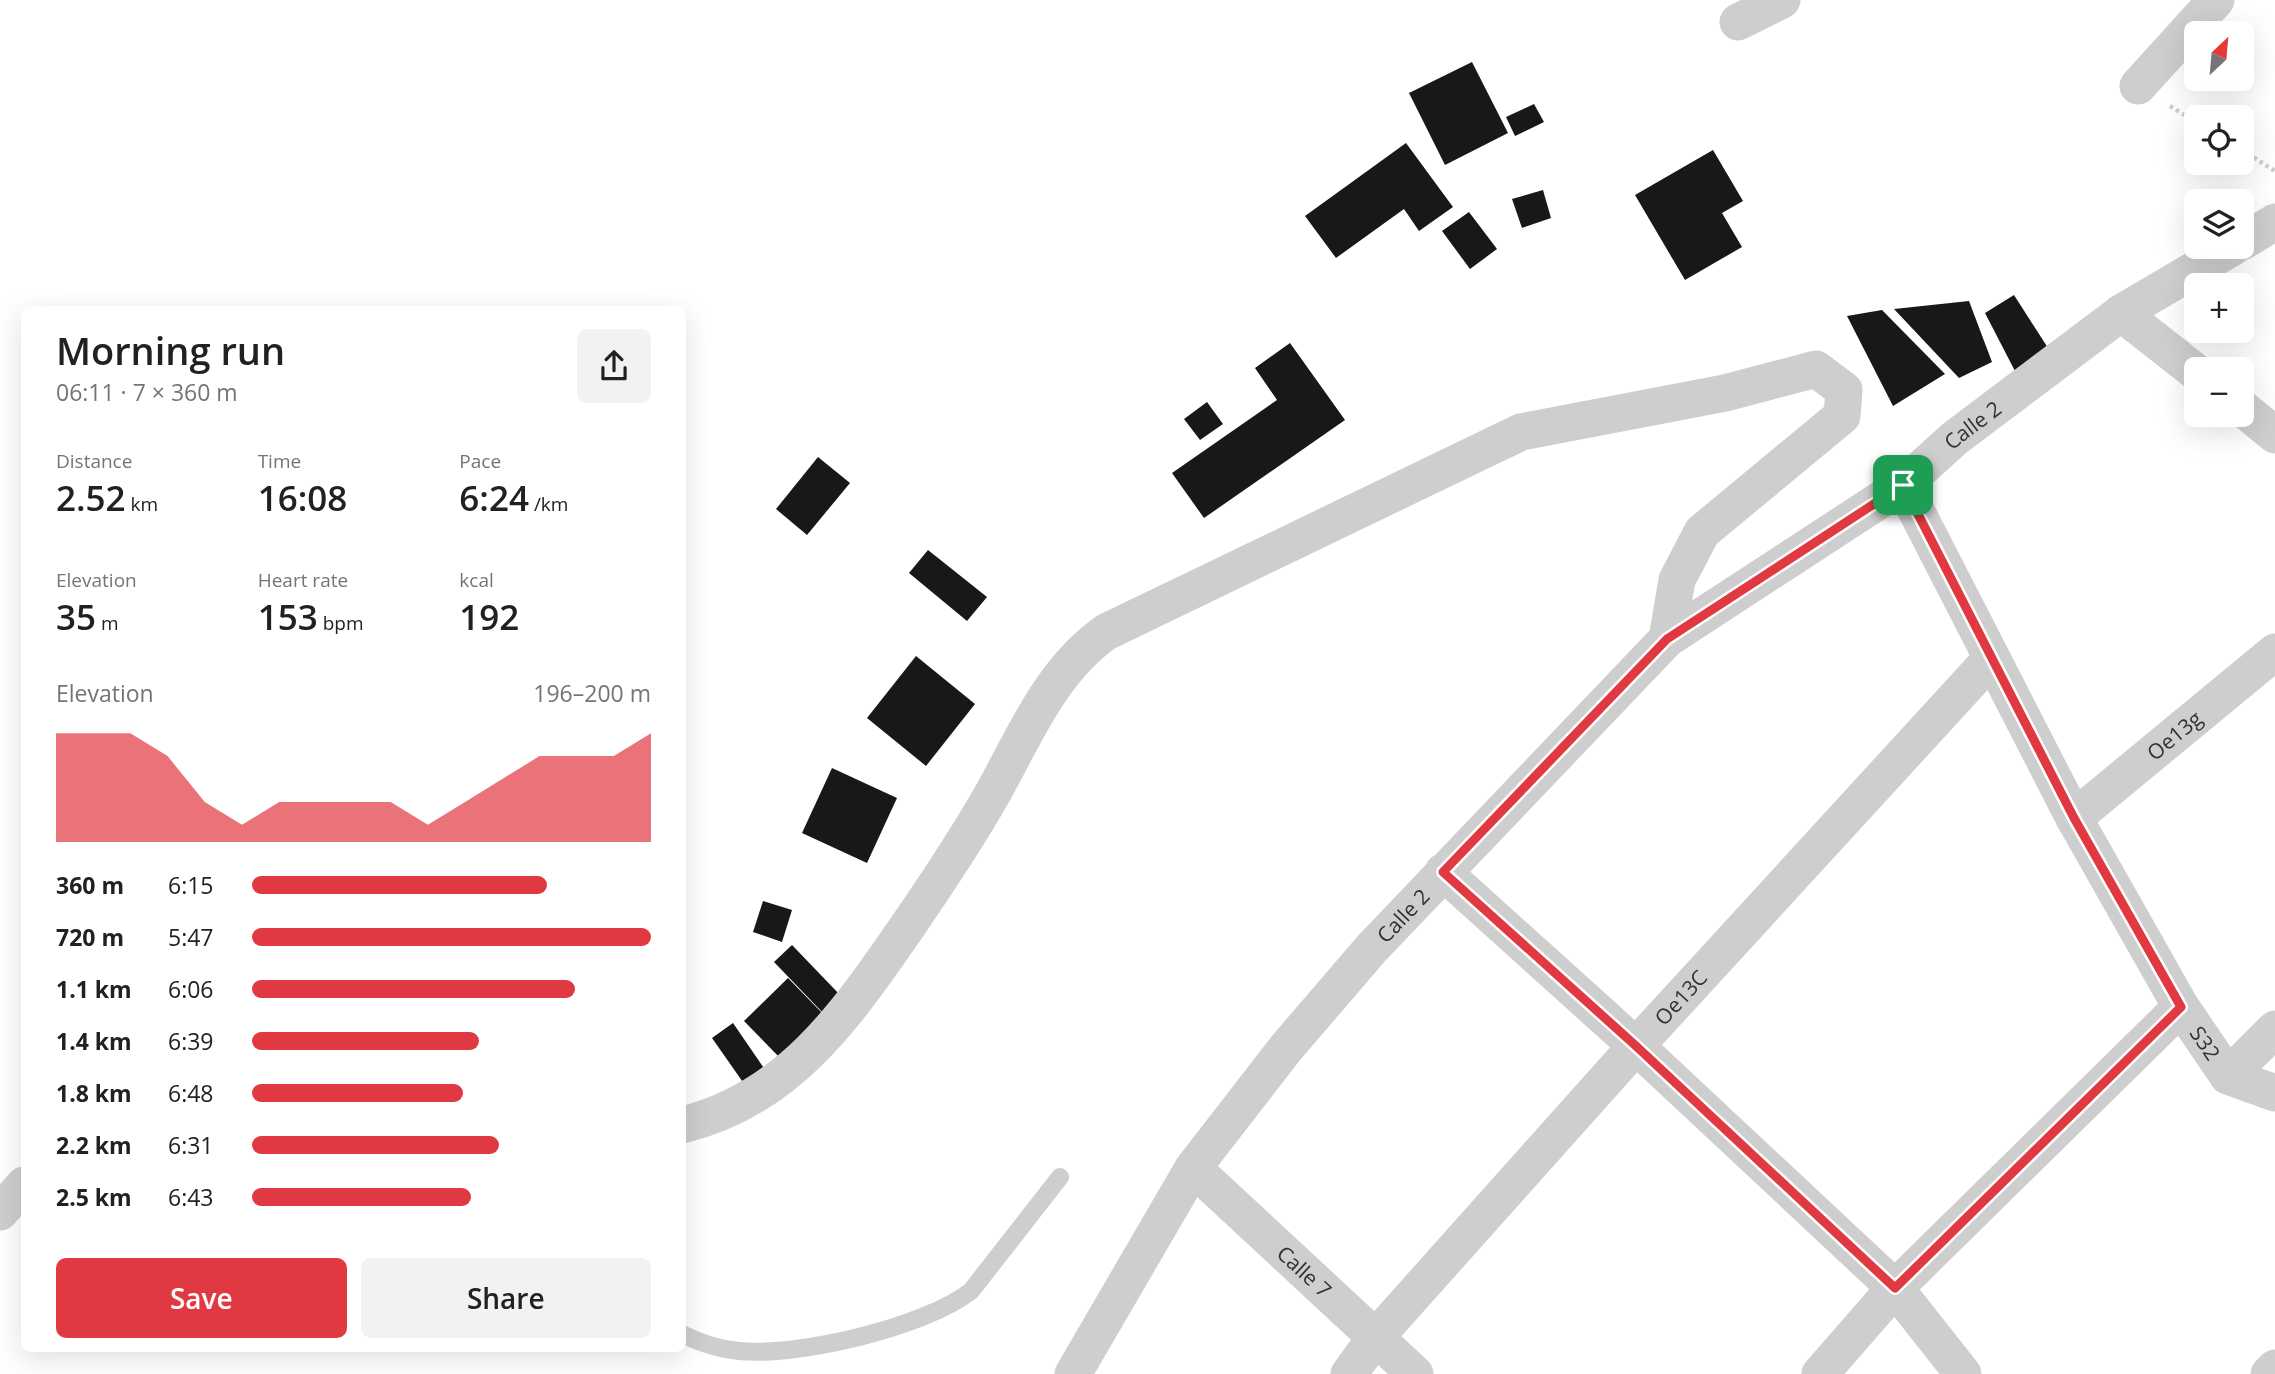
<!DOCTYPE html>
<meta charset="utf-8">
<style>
:root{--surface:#fff;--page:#f2f2f2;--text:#202124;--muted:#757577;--accent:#e13941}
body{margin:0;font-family:"Open Sans",sans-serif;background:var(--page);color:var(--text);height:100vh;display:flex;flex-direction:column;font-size:26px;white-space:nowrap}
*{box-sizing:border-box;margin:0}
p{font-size:23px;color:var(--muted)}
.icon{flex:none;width:38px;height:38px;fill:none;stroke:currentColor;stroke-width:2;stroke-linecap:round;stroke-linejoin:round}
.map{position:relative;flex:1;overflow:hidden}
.drawer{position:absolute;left:21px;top:306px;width:665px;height:1046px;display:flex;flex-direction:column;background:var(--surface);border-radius:10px;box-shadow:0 7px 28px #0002}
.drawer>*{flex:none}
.needle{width:46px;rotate:26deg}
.fabs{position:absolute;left:2184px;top:21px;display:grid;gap:14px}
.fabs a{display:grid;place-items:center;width:70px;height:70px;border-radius:10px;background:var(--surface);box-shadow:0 7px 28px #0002;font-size:35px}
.pin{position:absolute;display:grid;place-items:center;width:60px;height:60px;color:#fff;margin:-30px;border-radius:14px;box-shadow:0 4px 10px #0006}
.round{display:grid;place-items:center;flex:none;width:74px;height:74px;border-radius:10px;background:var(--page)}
.headline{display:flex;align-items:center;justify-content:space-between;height:119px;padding:0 35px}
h1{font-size:38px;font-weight:600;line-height:52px}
.metrics{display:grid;grid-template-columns:repeat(3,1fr);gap:10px;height:119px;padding:7px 35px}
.metrics div{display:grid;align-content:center}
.metrics b{font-size:35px;font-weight:600}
.metrics small{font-size:19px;font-weight:400}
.metrics p{font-size:19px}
.chart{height:196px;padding:14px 35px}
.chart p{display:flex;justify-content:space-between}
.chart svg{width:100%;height:126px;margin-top:7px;fill:var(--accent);opacity:.7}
.button{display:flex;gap:14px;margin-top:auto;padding:14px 35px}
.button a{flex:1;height:80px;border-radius:10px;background:var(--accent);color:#fff;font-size:28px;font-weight:600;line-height:80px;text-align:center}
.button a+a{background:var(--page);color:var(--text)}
ul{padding:0 35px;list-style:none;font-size:23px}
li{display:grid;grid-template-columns:112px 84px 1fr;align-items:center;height:52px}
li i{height:18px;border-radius:9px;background:var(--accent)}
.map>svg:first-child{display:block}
</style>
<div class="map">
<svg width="2275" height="1374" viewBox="0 0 2275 1374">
<rect width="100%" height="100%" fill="#fff"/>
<!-- building -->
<g fill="#181818">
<polygon points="1472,62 1508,133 1445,165 1409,93"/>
<polygon points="1534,104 1544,122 1515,136 1506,117"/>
<polygon points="1406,143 1453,207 1419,231 1404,209 1336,258 1305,216"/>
<polygon points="1713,150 1743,201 1722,213 1742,247 1685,280 1635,195"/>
<polygon points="1543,190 1551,218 1522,228 1512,199"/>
<polygon points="1469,212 1497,249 1470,269 1442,231"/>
<polygon points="2014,295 2048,348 2016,373 1985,313"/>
<polygon points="1969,301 1992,362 1959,378 1894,309"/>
<polygon points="1882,310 1945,374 1893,406 1847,316"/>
<polygon points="1290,343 1345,420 1204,518 1172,473 1277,400 1255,368"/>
<polygon points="1207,402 1223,424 1200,440 1184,419"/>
<polygon points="818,457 850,483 807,535 776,509"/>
<polygon points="928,550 987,597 967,621 909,573"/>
<polygon points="916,656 975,704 926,766 867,718"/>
<polygon points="832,768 897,798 867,863 802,833"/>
<polygon points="763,901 792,910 782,942 753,932"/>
<polygon points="792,945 842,997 824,1014 774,962"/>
<polygon points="788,978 825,1016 781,1059 744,1021"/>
<polygon points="733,1023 768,1074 747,1088 712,1038"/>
</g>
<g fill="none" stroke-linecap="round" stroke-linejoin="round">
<!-- path -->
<g stroke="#cecece" stroke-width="4.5" stroke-dasharray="3.5 3.5" stroke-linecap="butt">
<polyline points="2170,106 2196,122"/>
<polyline points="2242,150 2275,171"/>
</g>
<!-- lane -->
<path stroke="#cecece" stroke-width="18" d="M682,1334C700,1343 719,1349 739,1351C798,1357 925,1327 971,1291L1060,1177"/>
<!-- street -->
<g stroke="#cecece" stroke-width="37">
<polyline points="1738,22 1782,0"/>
<polyline points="2138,86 2216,0"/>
<polyline points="2242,242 2275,222"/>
<polyline points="2121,313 2196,372"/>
<polyline points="2242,408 2275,435"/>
<path id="s1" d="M1903,485L2074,818L2181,1007L2228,1076L2275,1093"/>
<path id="s2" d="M2074,818L2275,652"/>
<polyline points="1443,872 1636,1046 1895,1288 1963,1374"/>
<polyline points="2228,1076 2275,1029"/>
<path d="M682,1125C788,1100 847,1014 905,930C936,885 967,839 994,791C1025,735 1051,671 1106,632L1521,432L1725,393L1816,369L1844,390L1842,416L1702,532L1677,580L1667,639"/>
<path id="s3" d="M1193,1168L1415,1374"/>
<polyline points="0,1212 24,1185"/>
<path id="s4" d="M1073,1374L1193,1168L1286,1048L1371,949L1667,639L1903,485L1955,438L2121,313L2233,247"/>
<path id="s5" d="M1349,1374L1375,1338L1636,1046L1991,659"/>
<polyline points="1820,1374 1895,1288 2181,1007"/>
<polyline points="2269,1374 2275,1368"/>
</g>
</g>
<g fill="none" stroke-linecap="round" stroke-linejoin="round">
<!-- route casing -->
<g stroke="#fff" stroke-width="14">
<polygon id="route" points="1903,485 2074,818 2181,1007 1895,1288 1636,1046 1443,872 1667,639"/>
</g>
<!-- route -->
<use href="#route" stroke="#e13941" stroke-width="9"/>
</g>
<g text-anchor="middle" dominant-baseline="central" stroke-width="7" stroke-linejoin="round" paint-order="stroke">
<!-- street labels -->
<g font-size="21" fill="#313131" stroke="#fff">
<text stroke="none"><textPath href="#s4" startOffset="1323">Calle 2</textPath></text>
<text stroke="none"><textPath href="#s2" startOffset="130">Oe13g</textPath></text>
<text stroke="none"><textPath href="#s4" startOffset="567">Calle 2</textPath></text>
<text stroke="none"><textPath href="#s5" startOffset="502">Oe13C</textPath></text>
<text stroke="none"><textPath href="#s1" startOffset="635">S32</textPath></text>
<text stroke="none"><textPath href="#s3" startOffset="152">Calle 7</textPath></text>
</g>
</g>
</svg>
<div class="fabs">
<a><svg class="needle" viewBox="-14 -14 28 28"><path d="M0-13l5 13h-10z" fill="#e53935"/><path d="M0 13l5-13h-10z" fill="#757577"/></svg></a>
<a><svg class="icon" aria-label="locate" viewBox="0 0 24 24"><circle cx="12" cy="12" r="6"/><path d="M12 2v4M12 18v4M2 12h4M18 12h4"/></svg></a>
<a><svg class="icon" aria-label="layers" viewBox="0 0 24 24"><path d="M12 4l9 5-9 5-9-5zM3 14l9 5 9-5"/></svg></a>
<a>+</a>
<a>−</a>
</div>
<div class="pin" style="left:1903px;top:485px;background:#1e9e55"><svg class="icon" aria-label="arrive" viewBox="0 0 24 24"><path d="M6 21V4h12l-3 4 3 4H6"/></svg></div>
<section class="drawer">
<div class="headline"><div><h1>Morning run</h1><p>06:11 · 7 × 360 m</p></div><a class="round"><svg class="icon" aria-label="share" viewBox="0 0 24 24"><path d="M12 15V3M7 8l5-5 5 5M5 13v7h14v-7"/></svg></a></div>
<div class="metrics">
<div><p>Distance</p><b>2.52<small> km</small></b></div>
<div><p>Time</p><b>16:08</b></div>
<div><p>Pace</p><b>6:24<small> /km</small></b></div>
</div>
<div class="metrics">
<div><p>Elevation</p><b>35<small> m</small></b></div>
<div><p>Heart rate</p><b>153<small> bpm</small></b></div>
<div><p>kcal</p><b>192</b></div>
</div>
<div class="chart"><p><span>Elevation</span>196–200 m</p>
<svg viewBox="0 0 160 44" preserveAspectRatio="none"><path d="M0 44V6L10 6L20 6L30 14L40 30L50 38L60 30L70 30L80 30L90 30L100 38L110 30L120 22L130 14L140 14L150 14L160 6V44z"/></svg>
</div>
<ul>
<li><b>360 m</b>6:15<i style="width:74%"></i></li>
<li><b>720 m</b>5:47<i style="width:100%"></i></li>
<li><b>1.1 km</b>6:06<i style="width:81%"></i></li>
<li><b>1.4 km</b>6:39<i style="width:57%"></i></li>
<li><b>1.8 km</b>6:48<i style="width:53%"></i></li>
<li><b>2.2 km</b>6:31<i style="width:62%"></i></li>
<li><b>2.5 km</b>6:43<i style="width:55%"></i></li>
</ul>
<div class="button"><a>Save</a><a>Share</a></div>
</section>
</div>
